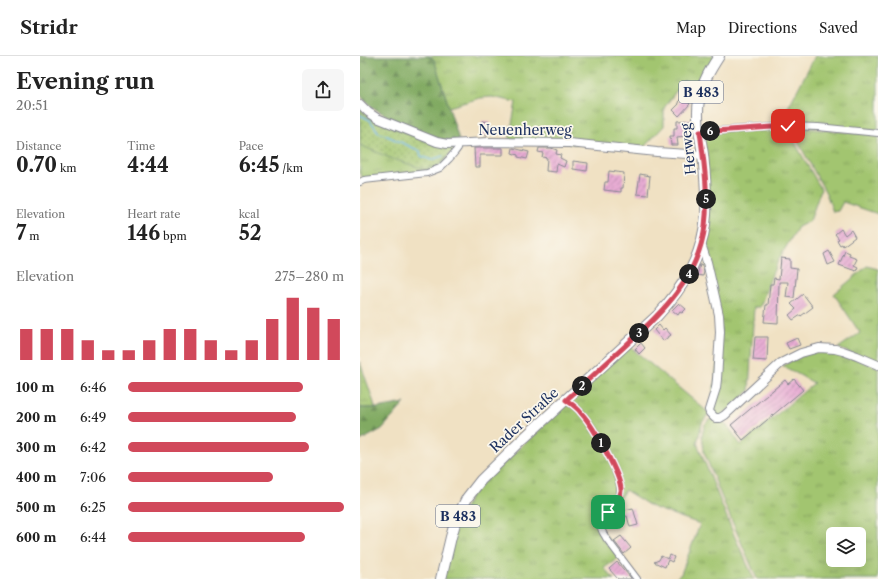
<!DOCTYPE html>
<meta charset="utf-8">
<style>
:root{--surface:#fff;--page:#f6f6f6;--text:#222;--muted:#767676;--line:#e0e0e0;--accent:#d1495b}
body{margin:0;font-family:"Libre Caslon Text",serif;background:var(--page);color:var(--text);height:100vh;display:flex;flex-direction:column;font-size:15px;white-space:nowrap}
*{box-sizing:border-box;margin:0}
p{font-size:13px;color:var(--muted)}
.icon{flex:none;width:22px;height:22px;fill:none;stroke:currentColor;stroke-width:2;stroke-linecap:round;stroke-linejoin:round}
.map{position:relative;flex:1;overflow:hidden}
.details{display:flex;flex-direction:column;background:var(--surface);width:360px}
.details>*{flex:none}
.buttons{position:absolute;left:466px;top:471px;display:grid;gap:8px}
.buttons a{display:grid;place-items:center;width:40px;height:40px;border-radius:6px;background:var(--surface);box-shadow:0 4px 16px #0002;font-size:20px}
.pin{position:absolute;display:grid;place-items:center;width:34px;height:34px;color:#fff;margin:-17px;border-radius:8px;box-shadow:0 2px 6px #0006}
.km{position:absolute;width:20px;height:20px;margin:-10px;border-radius:50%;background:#222;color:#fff;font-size:11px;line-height:20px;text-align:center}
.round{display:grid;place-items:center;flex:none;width:42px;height:42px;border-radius:6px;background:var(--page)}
.headline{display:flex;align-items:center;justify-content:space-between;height:68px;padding:0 16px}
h1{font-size:22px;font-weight:800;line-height:30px}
.metrics{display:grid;grid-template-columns:repeat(3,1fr);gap:6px;height:68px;padding:4px 16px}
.metrics div{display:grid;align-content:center}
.metrics b{font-size:20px;font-weight:800}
.metrics small{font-size:11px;font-weight:400}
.metrics p{font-size:11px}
.chart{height:112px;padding:8px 16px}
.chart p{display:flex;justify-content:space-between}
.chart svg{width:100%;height:72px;margin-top:4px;stroke:var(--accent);stroke-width:6}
ul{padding:0 16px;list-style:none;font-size:13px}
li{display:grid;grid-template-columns:64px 48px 1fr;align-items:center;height:30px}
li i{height:10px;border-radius:5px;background:var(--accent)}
header{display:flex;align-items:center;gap:24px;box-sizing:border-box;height:56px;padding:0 20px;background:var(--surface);border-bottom:1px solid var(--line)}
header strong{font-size:19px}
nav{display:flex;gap:22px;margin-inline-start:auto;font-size:14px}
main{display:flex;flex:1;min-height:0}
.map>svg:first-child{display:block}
</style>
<header>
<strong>Stridr</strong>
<nav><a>Map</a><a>Directions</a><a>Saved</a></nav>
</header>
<main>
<section class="details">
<div class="headline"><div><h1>Evening run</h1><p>20:51</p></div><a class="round"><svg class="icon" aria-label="share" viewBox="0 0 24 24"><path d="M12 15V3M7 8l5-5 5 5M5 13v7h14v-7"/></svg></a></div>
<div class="metrics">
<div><p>Distance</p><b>0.70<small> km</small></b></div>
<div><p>Time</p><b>4:44</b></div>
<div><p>Pace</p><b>6:45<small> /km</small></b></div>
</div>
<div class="metrics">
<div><p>Elevation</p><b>7<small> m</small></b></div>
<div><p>Heart rate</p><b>146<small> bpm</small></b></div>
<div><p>kcal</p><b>52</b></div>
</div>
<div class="chart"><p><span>Elevation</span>275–280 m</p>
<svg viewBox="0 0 160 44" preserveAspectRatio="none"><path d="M5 44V25M15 44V25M25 44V25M35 44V32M45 44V38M55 44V38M65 44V32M75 44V25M85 44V25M95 44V32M105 44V38M115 44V32M125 44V19M135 44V6M145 44V12M155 44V19"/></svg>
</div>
<ul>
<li><b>100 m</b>6:46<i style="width:81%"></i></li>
<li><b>200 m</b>6:49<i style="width:78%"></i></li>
<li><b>300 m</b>6:42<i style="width:84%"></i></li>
<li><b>400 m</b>7:06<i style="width:67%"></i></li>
<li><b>500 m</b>6:25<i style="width:100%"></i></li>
<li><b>600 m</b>6:44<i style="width:82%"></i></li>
</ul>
</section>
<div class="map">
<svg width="518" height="523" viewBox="0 0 518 523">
<defs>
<pattern id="grass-tufts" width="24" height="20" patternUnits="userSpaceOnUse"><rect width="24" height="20" fill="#a2c56f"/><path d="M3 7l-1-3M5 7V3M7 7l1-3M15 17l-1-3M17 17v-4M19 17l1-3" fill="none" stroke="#83a05e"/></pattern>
<pattern id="forest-firs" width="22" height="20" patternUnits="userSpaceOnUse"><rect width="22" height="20" fill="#81aa62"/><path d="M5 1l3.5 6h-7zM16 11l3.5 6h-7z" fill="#698b54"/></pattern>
<pattern id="park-dots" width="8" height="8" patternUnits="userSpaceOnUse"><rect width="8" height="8" fill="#a2c56f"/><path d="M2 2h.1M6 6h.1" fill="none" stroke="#83a05e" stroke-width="1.8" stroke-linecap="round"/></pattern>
<pattern id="building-hatch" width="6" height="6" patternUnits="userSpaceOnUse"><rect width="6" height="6" fill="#e7acd3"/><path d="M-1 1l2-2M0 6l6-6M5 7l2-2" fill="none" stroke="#ba8cae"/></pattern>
</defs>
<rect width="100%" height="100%" fill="#fbf7ec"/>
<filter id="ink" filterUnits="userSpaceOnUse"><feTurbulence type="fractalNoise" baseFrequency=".025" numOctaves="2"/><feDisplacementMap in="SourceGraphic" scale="8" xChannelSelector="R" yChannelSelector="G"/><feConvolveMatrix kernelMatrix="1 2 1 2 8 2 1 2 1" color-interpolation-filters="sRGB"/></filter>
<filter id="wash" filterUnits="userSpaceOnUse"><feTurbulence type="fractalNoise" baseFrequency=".012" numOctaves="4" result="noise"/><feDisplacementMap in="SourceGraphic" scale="16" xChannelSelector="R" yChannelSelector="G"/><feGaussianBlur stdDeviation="0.9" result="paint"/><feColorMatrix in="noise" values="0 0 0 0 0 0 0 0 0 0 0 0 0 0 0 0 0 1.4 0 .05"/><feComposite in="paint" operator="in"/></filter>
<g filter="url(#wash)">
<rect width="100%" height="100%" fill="#f0e1c3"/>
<!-- grass -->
<g fill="url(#grass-tufts)" stroke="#5e7a66" fill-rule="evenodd">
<polygon points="67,0 358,0 340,34 324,24 304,52 304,70 283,92 149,84 156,46 132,41 120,42 89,51 74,4"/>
<polygon points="455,0 518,0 518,75 419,69"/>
<polygon points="0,51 93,91 94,93 79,112 66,117 3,123 0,116"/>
<polygon points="426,71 461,133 450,165 438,171 420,201 412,218 400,251 394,251 389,335 359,362 351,356 361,276 342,187 341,77"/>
<polygon points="430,71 518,79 518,158 483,146 478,155 473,156 466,137"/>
<polygon points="507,210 518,213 518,308 478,292 500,277 474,238"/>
<polygon points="268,289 349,357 342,367 337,387 374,479 394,523 315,523 321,518 340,468 292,451 265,434 240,471 260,501 244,512 254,523 82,523 93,478 112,437"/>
<path d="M467,293L518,311V523H397L362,442L344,396L342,379L345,368L350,363C353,364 356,363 360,364C367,366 376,383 381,389L454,327L423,310L443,298ZM473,478H499V504H473Z"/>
<polygon points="0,306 14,347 15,352 0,352"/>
</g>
<!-- forest -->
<g fill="url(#forest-firs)" stroke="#4e6c60">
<polygon points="0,0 67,0 74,3 99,84 89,85 78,83 34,64 12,51 4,44 0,38"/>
<polygon points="45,347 22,373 0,385 0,352 17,352"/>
</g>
<!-- park -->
<polygon fill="url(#park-dots)" stroke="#5e7a66" points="0,53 3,57 8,61 64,85 93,91 94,93 83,105 76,110 64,113 30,102 0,89"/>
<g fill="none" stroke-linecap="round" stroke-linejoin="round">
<!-- stream -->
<polyline stroke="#6ab5e3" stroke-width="1.5" points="0,59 10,64 19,77 25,79 60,95 61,100 71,104 83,100"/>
</g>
<g id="blocks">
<!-- building -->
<g fill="url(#building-hatch)">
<polygon points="323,41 330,48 319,60 313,54 319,48 318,46"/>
<polygon points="332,64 332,73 324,74 325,80 317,81 318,89 311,89 310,80 314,80 314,72 317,72 317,65"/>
<polygon points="122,65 130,66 129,79 121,79"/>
<polygon points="114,92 143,92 143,99 120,99 120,111 115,111"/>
<polygon points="153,92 169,96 167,103 158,101 158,99 152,97"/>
<polygon points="179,92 191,92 197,94 196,98 201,99 200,102 206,105 204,111 197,108 196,116 186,115 187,102 182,101 183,97 178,96"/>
<polygon points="213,105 228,107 227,115 213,113"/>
<polygon points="249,115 264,117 263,132 261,132 261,136 244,134 245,126 248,126"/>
<polygon points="280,118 290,120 288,139 277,138"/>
<polygon points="481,173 485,179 491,174 495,181 483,190 482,188 480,189 477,184 479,183 475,178"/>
<polygon points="469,195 475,206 468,209 464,198"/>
<polygon points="485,195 490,197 489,200 497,203 494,209 498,211 496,215 479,209"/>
<polygon points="421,202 430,203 430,212 437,213 434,242 426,241 428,226 419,226 418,267 404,266 406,249 408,249 410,228 413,228 414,222 419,223"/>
<polygon points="340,209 342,210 344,216 343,220 337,219"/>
<polygon points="443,238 453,251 441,260 441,259 433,264 429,259 436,253 431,248"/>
<polygon points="319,247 326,253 322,257 320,256 318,259 312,254"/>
<polygon points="299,269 303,274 305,272 311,279 303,285 294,274"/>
<polygon points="395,281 408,281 407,305 393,304"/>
<polygon points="437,282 440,289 429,293 426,287"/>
<polygon points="281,287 285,292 279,298 275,293"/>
<polygon points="434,323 443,334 383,384 371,369 425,324 428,328"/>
<polygon points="273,452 278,469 270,471 267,460 262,461 261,455"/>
<polygon points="261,480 271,492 264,498 254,485"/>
<polygon points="310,499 314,501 312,506 308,504 305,511 294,506 299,504 301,500 308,503"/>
<polygon points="257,506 271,522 271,523 258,523 249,513"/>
</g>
</g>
</g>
<g filter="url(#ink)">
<use href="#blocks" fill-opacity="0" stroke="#868890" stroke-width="1"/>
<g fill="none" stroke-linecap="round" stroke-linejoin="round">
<!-- minor casing -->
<g stroke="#868890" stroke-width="8">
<g id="minor">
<polyline points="340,76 428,70 458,71 518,77"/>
<polyline points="0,126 4,124 67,117 80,112 89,103 95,96 98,92 98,88"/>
<path d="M205,344C211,348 218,352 222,358C233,370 263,421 260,437C258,449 240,460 241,471C241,475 244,478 246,482L277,523"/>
</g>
</g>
<!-- tertiary casing -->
<g stroke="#868890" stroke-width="10">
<g id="tertiary">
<polyline points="0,48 8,56 17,62 77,86 87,88 130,86 209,87 297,96 343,99"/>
<polyline points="341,188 347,206 355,241 359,259 360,276 357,323 356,332 349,354 350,357 355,362 360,362 365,359 421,307 441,297 459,292 475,293 483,295 497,300 518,309"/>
</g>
</g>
<!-- primary casing -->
<g stroke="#868890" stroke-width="12">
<path id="primary" d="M81,523L91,481L96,464L107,442L121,424L164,382L297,260C324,231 343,200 346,159C347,139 345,118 343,98C340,80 336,62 339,44C342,27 350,14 359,0"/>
</g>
<!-- minor -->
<use href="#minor" stroke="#fff" stroke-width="6"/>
<!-- tertiary -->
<use href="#tertiary" stroke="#fff" stroke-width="8"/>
<!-- primary -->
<use href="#primary" stroke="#fff" stroke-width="10"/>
</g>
</g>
<g fill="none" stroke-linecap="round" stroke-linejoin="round" filter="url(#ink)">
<!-- route casing -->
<g stroke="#fff" stroke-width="8">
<path id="route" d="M248,456C253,450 260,444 261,435C262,421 233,370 222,358C218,352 212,348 206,344C225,327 244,309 264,291C303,255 337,225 345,170C349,139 344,106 340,76L428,70"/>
</g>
<!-- route -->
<use href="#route" stroke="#d1495b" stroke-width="5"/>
</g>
<g text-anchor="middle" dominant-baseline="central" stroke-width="3.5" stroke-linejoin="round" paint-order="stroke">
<!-- shield labels -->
<g fill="#fbf7ec" stroke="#5e6b89" stroke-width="1">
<rect x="319" y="25" width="44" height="22" rx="3"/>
<rect x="76" y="449" width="44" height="22" rx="3"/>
</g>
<g font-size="13" font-weight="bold" fill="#1b2f5e">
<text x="341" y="36">B 483</text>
<text x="98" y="460">B 483</text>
</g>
<!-- street labels -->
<g font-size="14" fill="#1b2f5e" stroke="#fbf7ec">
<text x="165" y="74">Neuenherweg</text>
<text transform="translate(328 93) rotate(-96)">Herweg</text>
<text transform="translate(164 364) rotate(-43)">Rader Straße</text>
</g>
</g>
</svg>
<div class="buttons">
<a><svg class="icon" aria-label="layers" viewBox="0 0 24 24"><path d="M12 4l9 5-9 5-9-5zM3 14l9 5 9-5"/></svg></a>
</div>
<div class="pin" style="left:248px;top:456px;background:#1e9e55"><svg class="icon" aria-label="arrive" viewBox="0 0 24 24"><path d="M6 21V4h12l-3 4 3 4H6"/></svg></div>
<div class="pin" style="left:428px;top:70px;background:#d93025"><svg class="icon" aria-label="check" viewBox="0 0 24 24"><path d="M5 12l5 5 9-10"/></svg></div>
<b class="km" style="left:241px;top:387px">1</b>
<b class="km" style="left:222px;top:330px">2</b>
<b class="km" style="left:279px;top:277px">3</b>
<b class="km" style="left:329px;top:218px">4</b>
<b class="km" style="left:346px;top:143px">5</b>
<b class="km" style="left:350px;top:75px">6</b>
</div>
</main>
